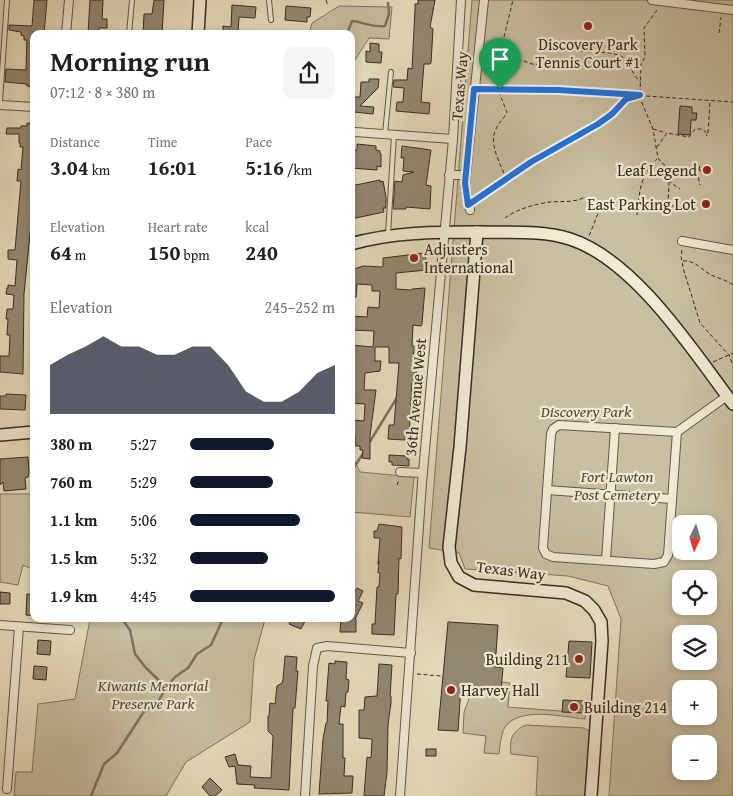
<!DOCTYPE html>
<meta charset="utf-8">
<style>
:root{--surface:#fff;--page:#f6f6f6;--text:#202124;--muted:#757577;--accent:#111827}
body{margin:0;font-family:"Gentium Book Plus",serif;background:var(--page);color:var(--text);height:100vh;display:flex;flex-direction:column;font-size:19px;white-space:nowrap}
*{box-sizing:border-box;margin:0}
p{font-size:16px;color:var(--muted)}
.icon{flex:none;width:28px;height:28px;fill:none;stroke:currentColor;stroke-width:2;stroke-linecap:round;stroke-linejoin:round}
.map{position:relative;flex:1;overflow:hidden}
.side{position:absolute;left:30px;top:30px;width:325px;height:592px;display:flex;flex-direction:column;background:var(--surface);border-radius:10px;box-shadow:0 2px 8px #0003}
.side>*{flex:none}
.needle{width:32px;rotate:184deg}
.fabs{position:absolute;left:672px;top:515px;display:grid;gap:10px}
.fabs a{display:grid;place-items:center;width:45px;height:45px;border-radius:10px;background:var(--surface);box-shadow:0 2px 8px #0003;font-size:25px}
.pin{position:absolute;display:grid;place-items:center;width:42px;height:42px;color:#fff;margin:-51px -21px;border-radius:50% 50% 50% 0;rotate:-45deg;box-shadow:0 0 5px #0007}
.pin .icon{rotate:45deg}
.round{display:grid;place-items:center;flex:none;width:52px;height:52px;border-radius:10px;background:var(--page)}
.headline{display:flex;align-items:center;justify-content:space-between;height:85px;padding:0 20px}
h1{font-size:28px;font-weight:700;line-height:38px}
.stats{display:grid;grid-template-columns:repeat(3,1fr);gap:8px;height:85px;padding:5px 20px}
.stats div{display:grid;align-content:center}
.stats b{font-size:21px;font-weight:700}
.stats small{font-size:14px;font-weight:400}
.stats p{font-size:14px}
.chart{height:140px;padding:10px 20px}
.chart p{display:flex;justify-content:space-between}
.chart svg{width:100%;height:90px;margin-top:5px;fill:var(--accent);opacity:.7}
ul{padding:0 20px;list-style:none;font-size:16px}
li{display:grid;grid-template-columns:80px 60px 1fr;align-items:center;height:38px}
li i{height:12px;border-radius:6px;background:var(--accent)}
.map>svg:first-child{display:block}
</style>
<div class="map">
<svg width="733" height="796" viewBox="0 0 733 796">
<rect width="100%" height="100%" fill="#e7debc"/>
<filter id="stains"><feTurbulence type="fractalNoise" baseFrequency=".004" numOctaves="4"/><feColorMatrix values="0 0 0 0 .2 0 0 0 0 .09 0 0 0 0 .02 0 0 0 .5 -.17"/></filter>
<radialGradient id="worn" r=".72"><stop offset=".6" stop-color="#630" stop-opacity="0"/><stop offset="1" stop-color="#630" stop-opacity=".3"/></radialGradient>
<!-- green -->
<g fill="#c9c0a2" stroke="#807663" fill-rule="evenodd">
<path d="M472,0H733V796H609L621,619L608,586L568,576L465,569L459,553L429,548ZM681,524H709V551H681ZM681,579H709V606H681ZM681,634H709V661H681ZM681,689H709V716H681ZM681,744H709V771H681Z"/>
<polygon points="339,6 392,7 389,39 369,38 351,66 351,34 309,34 312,23"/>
<polygon points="351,454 360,472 414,477 410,517 351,512"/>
<polygon points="0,494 34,494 34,570 23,565 18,585 0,582"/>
<polygon points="90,619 265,619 254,660 250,722 186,762 166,796 14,796 16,772 32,772 38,704 75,699"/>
<path d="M502,682L510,683L508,707L586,713L585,719C563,717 520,706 505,727C501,733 500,746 499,754L484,753L486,736L463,733L464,712L473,688L501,690Z"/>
<path d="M526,725L584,728L589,731L592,737L588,796H536L538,757L511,754C509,739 512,731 526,725Z"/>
</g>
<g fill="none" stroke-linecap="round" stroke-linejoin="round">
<!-- stream -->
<g stroke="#7d7260" stroke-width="2.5">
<path d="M347,34L352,21C363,22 374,28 385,26L389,14L388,3"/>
<polyline points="369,443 398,396"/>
<polyline points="351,472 364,452"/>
<polyline points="122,619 130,630 135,654 146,668 166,687"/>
<polyline points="91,796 104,764 117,753 145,710 158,702 166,688 175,677 188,668 197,654 211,645 223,619"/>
</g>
</g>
<!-- building -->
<g fill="#938973" stroke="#372c24">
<polygon points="34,0 47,0 44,34 34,34 34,87 27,86 27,84 5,82 6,69 26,70 27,40 24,40 24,36 21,35 21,32 9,30 9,25 32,26"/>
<polygon points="90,0 103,0 102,19 107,19 107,28 99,28 98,34 88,34"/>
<polygon points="154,0 164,0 162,34 143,34 144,14 152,14"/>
<polygon points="418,0 435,0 430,27 433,29 431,63 430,64 424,64 421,102 430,103 429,114 396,111 397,102 403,102 404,88 393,87 394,80 407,80 408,68 412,69 415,9 415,4 418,4"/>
<polygon points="232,5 256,7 255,18 239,17 238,34 223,34 223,26 231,27"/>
<polygon points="286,6 311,8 310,17 307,17 307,22 285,20"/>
<polygon points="370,43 379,44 379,52 382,52 381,63 366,62 366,51 370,52"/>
<polygon points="369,79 379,79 378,88 360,106 374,107 373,114 354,112 351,115 351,97 360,97 361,82 369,82"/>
<polygon points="680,106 692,107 692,113 697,113 696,120 691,120 690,135 678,134"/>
<polygon points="27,123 33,124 34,127 34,194 24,294 23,374 0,372 0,356 9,356 10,335 7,335 8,319 6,319 7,309 13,309 14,295 6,294 7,288 8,288 8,285 15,286 17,260 8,259 8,250 15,250 21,181 17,181 18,169 21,170 23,147 20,147 20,143 19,143 19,134 6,134 7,128 21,128 21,126 27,126"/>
<polygon points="357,144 376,146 376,150 380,151 380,154 381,154 381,167 377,166 377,170 351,168 351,150 357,150"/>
<polygon points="402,146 431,150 426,185 431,186 430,209 406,207 406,209 393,209 395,181 402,182 403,175 414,172 403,171 404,158 401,158"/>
<polygon points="380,180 380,182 383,181 386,197 386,208 383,208 384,212 351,219 351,186"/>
<polygon points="425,253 427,270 396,273 396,289 411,290 412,289 425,288 422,324 421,326 413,325 412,346 414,346 413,372 417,372 417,376 416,384 412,383 409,437 405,437 405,440 388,439 389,425 394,425 399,363 389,363 389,347 375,347 375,361 381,361 380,371 365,373 364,390 376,390 370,436 370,459 362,458 363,450 360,450 360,446 355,446 355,436 352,435 353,420 364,421 365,404 351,403 351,345 373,347 374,331 351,330 351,316 367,317 368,307 379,308 380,291 372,291 372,285 357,284 356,297 351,297 351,270 363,266 383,267 383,258"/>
<polygon points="6,394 26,395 25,410 0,409 0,396 6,396"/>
<polygon points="389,455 407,456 407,459 409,459 409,466 392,465 392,462 389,462"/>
<polygon points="28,457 29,473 28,477 25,478 26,489 4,491 3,482 0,485 0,459"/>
<polygon points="379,524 402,527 401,559 399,558 398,594 396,594 394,635 372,634 372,624 375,624 377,587 379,587 380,573 378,573 379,561 378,564 380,538 374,538 374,531 377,531"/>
<polygon points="357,588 363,591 358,601 363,603 355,619 356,619 356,632 340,632 341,619 351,619 351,597"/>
<polygon points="0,592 10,593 10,604 0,604"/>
<polygon points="27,594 34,594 34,616 26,615"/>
<polygon points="292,619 306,619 301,629 289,624"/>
<polygon points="448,622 498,625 495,667 503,668 501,690 461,687 458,731 438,730"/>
<polygon points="38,640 51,641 50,655 37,654"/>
<polygon points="569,641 592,642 590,678 566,677"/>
<polygon points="285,656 297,657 296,671 298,671 295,708 293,708 289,790 254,788 255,785 237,784 235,766 229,767 225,757 235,754 238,765 251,766 250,777 271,778 273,736 268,731 268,716 269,716 270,703 275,704 277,686 282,683 283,680"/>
<polygon points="335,661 347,662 346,679 349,680 348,692 346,692 345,707 341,706 339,724 343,724 343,758 345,758 344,776 353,776 352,793 319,794 323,739 326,723 327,723 328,701 326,701 329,663 335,664"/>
<polygon points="379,664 392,665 390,696 391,696 391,703 388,725 387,772 384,796 364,796 367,757 371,758 372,739 359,738 359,710 364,710 365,697 377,696"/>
<polygon points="34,666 47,667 46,680 33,679"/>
<polygon points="563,700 587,701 586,713 562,712"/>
<rect x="426" y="749" width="10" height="7"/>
<polygon points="210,778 222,790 215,796 210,796 202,787"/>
</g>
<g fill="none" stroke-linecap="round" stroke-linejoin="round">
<!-- lane casing -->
<g stroke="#63584a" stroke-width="6">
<g id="lane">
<polyline points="269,0 271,20"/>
<polyline points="129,34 132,0"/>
<polyline points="0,101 7,0"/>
<polyline points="385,134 391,72"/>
<polyline points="388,234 394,135"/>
</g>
</g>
<!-- street casing -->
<g stroke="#63584a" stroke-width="10">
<g id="street">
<polyline points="652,0 733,10"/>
<polyline points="66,34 69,0"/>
<polyline points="0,105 34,107"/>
<polyline points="355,132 453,139"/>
<polyline points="449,175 466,175 484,0"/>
<polyline points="466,175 465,186 470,210"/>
<polyline points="682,241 733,250"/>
<polyline points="677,432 668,555 664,562 654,564 553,557 546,554 543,548 551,434 553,429 559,425 677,432 727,396"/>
<polyline points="400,472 423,473"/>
<polyline points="547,490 672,499"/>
<polyline points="606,560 615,428"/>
<polyline points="0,625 70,630"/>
<polyline points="7,789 19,627"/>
<polyline points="305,796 313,666 317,648 327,646 411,653"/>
<polyline points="400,796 422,483 453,139 461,0"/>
</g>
</g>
<!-- secondary casing -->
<g stroke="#372c24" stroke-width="14">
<g id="secondary">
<polyline points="198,34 200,0"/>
<polyline points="477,232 460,447 449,547 451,563 459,577 474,585 566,593 585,601 594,610 601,622 602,641 591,796"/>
<path d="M351,244C392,232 437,232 479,232C509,233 541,230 570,239C635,260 693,351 733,404"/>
<polyline points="0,435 34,432"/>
</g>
</g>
<!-- path -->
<g stroke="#372c24" stroke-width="1" stroke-dasharray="4 2.5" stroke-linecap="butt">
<polyline points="326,0 328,6"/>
<polyline points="657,10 644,28 645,57 641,64 640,95 642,103 653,129 658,158 661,162 666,166 673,168 704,171"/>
<polyline points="719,33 721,17"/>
<path d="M576,49L577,51C590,53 616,50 625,59C632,66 631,74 641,82"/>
<polyline points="505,56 516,58 532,64 566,67"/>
<polyline points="484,89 558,90 733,102"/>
<polyline points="653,129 666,133"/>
<polyline points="708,133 710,102"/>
<polyline points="657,147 667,133 689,137 695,129 702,129 708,134 706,136"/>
<polyline points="666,167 671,183 680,189"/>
<polyline points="699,170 700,165"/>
<polyline points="697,171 700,185"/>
<path d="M506,179C501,164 488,144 496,129C499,122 504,119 507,112L500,95V86L504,55V37L513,0"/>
<polyline points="475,200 531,163 597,124 612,114 627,99 637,96"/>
<polyline points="668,205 669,181"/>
<polyline points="602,206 605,203 613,202 688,207"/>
<path d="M637,215C640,190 639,178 657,159"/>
<path d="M505,218C517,209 535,204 550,202C562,201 574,203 585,197L601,206L589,236"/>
<polyline points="682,250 681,257 684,271 700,323 729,355 733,365"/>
<path d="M683,261C695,260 702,270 711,275C718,278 726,280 733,285"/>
<polyline points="713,362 733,353"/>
<polyline points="397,485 399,480"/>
<polyline points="417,674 441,676"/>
</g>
<!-- lane -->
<use href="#lane" stroke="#efead3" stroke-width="4"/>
<!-- street -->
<use href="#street" stroke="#efead3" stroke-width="8"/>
<!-- secondary -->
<use href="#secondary" stroke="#efead3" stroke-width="11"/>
</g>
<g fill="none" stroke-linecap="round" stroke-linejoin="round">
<!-- route casing -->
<g stroke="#fff" stroke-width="10">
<polygon id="route" points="474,89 558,90 640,95 626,99 612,114 598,124 531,162 468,205 465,183"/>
</g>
<!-- route -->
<use href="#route" stroke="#1a73e8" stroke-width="6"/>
</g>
<!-- markers -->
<g fill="#8f2418" stroke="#efead3" stroke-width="2">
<circle cx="588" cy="26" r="5"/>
<circle cx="707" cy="170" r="5"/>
<circle cx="706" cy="204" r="5"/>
<circle cx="414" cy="258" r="5"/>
<circle cx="579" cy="659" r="5"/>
<circle cx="451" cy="690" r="5"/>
<circle cx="574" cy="707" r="5"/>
</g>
<g text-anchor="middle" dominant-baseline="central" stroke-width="4.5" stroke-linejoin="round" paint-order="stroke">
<!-- poi labels -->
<g font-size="16" fill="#372c24" stroke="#efead3" text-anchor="end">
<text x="588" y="44" text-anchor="middle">Discovery Park<tspan x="588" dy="18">Tennis Court #1</tspan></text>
<text x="697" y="170">Leaf Legend</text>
<text x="696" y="204">East Parking Lot</text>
<text x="424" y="249" text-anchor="start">Adjusters<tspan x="424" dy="18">International</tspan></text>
<text x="569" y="659">Building 211</text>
<text x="461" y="690" text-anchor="start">Harvey Hall</text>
<text x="584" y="707" text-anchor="start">Building 214</text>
</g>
<!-- street labels -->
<g font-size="16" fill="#372c24" stroke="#efead3">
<text transform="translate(459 86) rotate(-85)">Texas Way</text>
<text transform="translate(415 397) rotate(-85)">36th Avenue West</text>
<text transform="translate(511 570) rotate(7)">Texas Way</text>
</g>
<!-- park labels -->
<g font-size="16" font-style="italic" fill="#544a3d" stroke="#efead3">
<text x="586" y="411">Discovery Park</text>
<text x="617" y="476">Fort Lawton<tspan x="617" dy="18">Post Cemetery</tspan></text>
<text x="153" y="685">Kiwanis Memorial<tspan x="153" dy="18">Preserve Park</tspan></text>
</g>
</g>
<rect width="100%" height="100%" filter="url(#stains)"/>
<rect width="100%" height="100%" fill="url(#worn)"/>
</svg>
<div class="fabs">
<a><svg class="needle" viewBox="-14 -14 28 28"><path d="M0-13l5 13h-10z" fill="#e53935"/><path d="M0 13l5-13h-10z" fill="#757577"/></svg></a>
<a><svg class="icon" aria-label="locate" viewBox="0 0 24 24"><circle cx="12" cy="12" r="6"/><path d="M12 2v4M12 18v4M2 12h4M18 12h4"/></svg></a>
<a><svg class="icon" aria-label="layers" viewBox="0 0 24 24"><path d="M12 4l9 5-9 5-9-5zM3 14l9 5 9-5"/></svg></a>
<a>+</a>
<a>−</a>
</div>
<div class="pin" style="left:500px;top:89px;background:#1e9e55"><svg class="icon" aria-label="arrive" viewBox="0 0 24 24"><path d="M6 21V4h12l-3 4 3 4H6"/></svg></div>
<section class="side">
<div class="headline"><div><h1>Morning run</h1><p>07:12 · 8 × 380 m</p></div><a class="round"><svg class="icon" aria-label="share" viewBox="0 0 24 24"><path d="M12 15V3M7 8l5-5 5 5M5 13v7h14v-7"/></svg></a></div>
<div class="stats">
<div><p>Distance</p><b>3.04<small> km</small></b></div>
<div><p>Time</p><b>16:01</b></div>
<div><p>Pace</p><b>5:16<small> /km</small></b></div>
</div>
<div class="stats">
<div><p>Elevation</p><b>64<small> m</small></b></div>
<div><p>Heart rate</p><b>150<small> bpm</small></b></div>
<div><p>kcal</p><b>240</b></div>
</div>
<div class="chart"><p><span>Elevation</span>245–252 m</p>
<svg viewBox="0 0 160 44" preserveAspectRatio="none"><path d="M0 44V20L10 15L20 11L30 6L40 11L50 11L60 15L70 15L80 11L90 11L100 20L110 33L120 38L130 38L140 33L150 24L160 20V44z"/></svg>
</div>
<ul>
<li><b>380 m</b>5:27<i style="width:58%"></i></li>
<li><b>760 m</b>5:29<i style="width:57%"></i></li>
<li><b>1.1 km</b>5:06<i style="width:76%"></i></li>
<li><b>1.5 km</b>5:32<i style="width:54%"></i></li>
<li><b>1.9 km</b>4:45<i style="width:100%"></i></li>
</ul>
</section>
</div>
